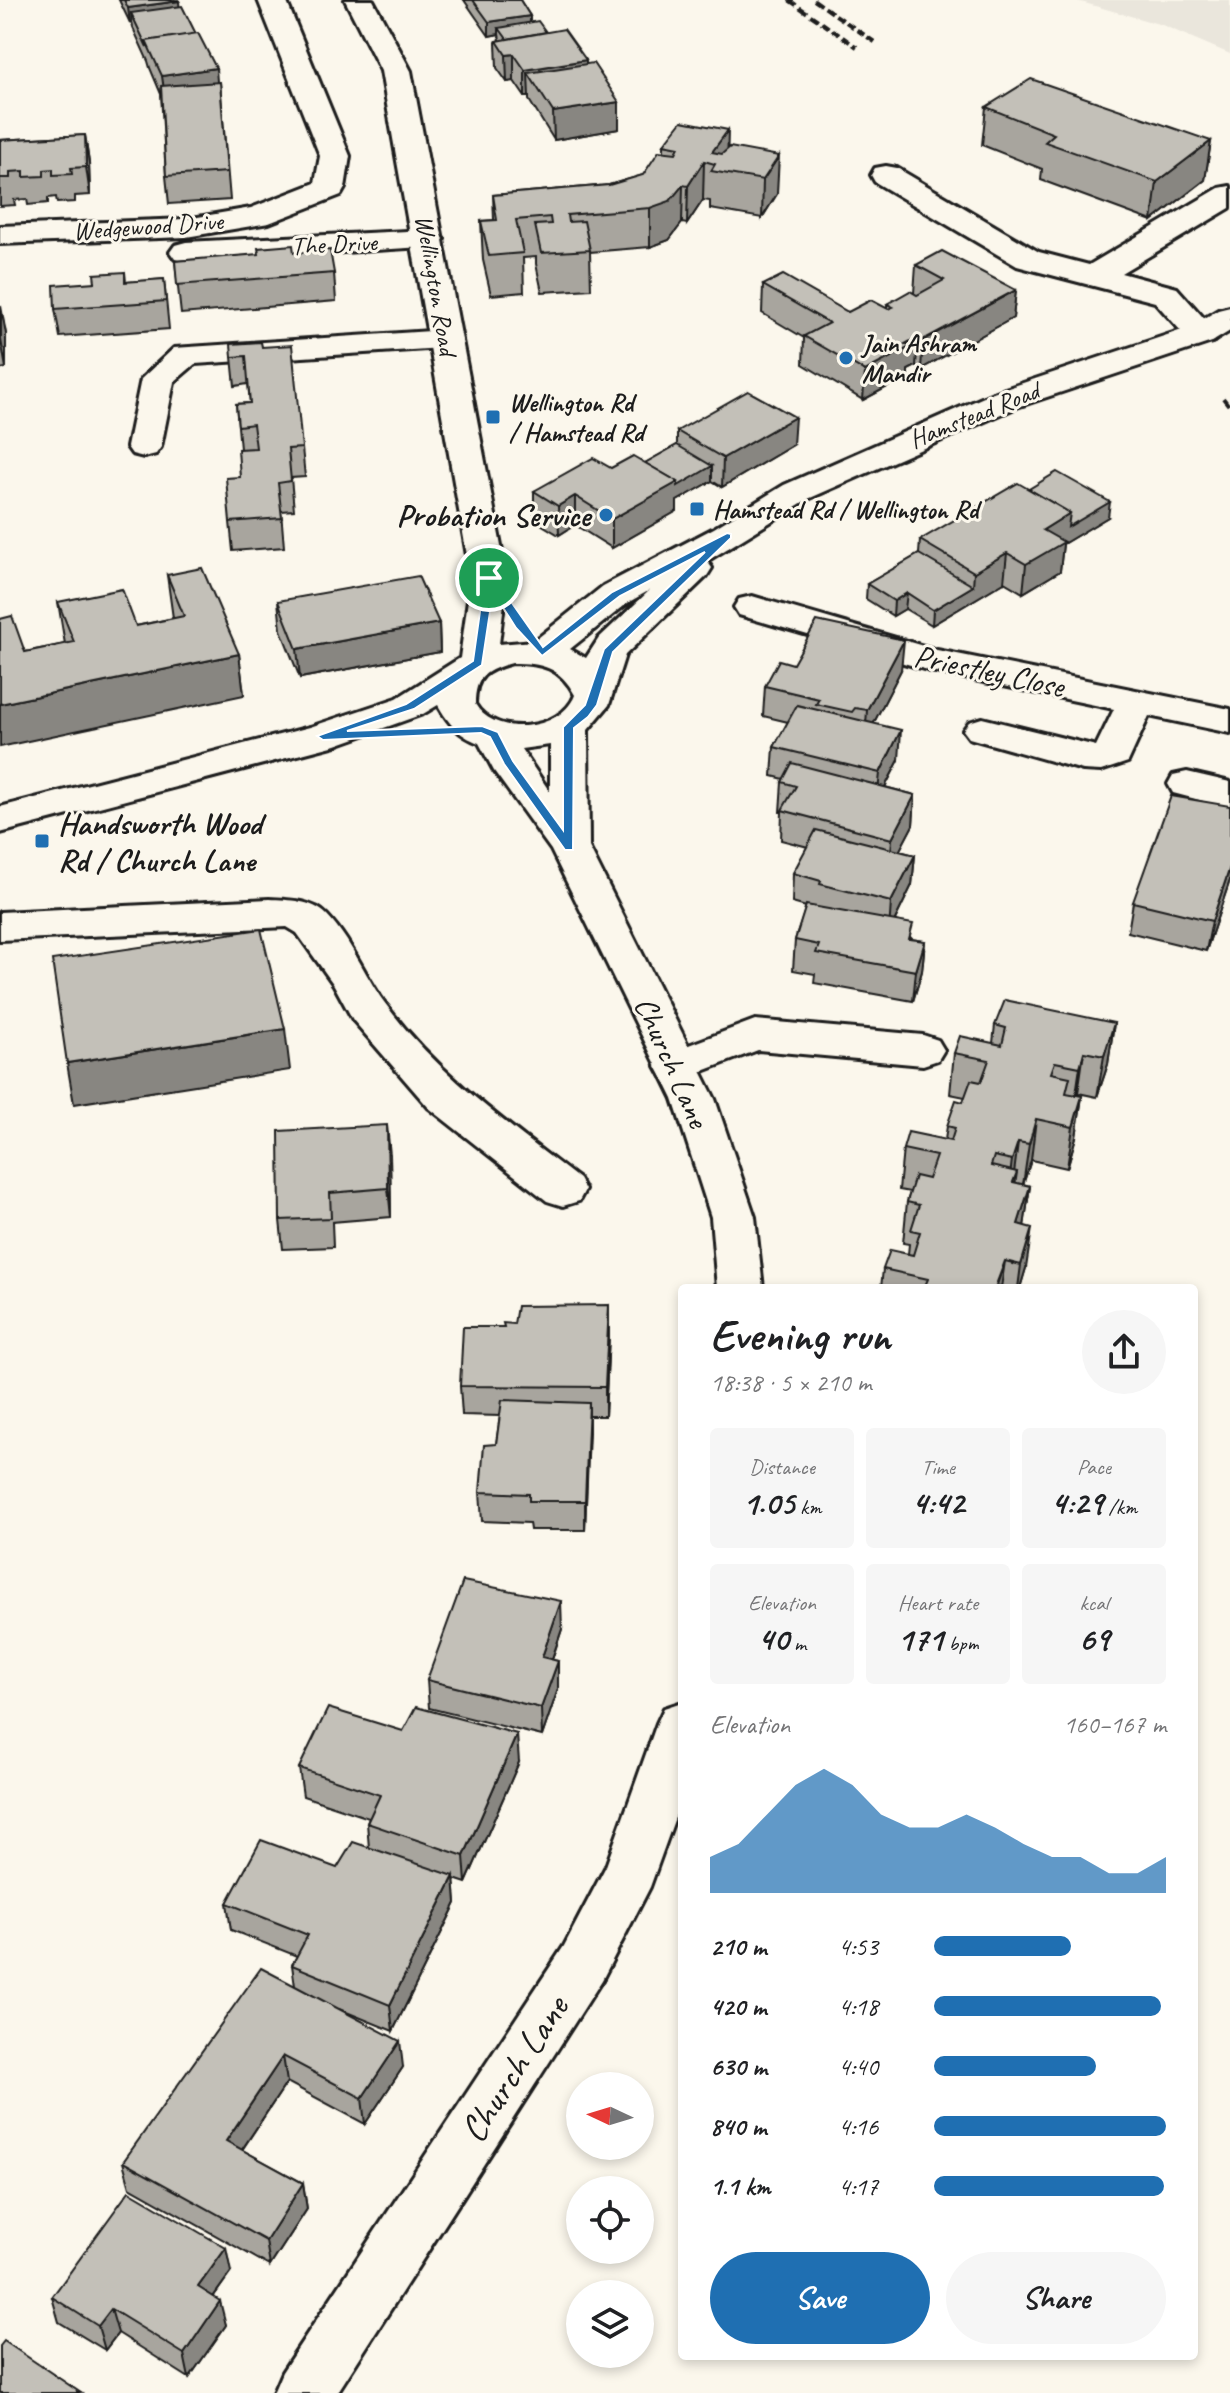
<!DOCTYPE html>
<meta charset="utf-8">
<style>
:root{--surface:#fff;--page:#f6f6f6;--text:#202124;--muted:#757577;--accent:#1f6fb2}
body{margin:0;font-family:Caveat,sans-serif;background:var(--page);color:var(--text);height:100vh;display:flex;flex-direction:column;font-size:30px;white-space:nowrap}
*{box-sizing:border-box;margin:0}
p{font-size:26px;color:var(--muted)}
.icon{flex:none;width:44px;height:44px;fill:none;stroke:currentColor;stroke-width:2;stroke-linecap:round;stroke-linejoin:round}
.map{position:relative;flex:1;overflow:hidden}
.details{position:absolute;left:678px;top:1284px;width:520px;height:1076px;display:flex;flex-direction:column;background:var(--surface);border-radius:8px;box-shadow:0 4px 12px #0003}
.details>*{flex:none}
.needle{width:52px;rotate:274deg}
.controls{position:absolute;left:566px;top:2072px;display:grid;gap:16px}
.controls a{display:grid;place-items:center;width:88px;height:88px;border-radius:50%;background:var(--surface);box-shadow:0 4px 12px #0003;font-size:40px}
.pin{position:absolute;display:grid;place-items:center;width:68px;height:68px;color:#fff;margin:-34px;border:4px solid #fff;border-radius:50%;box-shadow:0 2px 8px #0007}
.round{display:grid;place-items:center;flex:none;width:84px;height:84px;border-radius:42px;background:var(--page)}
.head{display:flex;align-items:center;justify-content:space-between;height:136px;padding:0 32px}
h1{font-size:44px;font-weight:700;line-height:60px}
.metrics{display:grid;grid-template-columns:repeat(3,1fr);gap:12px;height:136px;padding:8px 32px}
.metrics div{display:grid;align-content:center;border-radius:8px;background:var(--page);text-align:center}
.metrics b{font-size:34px;font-weight:700}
.metrics small{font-size:22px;font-weight:400}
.metrics p{font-size:22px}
.chart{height:224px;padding:16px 32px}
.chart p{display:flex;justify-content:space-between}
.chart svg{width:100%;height:144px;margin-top:8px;fill:var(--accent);opacity:.7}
.button{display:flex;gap:16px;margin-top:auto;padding:16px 32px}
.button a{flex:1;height:92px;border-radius:48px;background:var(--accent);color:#fff;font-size:32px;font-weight:700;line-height:92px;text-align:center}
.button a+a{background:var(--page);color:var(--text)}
ul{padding:0 32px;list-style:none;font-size:26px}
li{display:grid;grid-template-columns:128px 96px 1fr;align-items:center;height:60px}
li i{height:20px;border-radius:10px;background:var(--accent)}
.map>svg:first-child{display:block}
</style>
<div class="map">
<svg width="1230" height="2393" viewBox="0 0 1230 2393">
<rect width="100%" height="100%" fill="#fbf7ec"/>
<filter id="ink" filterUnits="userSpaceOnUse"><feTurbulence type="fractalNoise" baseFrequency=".0125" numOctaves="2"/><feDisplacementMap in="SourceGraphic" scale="16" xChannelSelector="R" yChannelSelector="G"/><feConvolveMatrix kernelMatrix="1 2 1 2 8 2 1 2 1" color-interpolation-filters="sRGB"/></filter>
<g filter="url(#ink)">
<!-- built -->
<polygon fill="#eae6dc" points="1074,0 1230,0 1230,54 1162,25"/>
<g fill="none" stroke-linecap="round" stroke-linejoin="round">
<!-- minor casing -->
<g stroke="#1c1c1c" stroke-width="6">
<g id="minor">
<polygon points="258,0 286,0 350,156 345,188 341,195 269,223 186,237 0,244 0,226 186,219 251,208 315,183 320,156"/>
<polygon points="886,166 897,168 1039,252 1089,265 1219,188 1230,186 1230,208 1121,273 1177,288 1218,334 1214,341 1202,344 1190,341 1155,302 1017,266 875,182 871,175 875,168"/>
<polygon points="428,230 439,232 444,239 439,246 186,262 175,259 170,252 175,245 186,242"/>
<polygon points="446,330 458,333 462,340 458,347 195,364 174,382 161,447 156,454 144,457 132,454 127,447 141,379 174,348"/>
<polygon points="752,596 937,650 1230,709 1230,733 1149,716 1128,762 1101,771 1083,770 969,738 963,730 969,722 982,718 1096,746 1114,709 931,671 739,615 734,607 739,599"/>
<polygon points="1187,772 1230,782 1230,808 1173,793 1168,784 1173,775"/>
<path d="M269,899C289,900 312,900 327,915C351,940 364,974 384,1002C437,1074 509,1125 579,1179L585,1190L579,1201L563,1206L547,1201L429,1108L353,1020L334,985L297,933L287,927L0,940V912Z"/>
<polygon points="755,1020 923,1035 938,1040 944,1050 938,1060 923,1065 758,1050 677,1081 662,1077 656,1066 662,1055"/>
</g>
</g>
<!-- major casing -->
<g stroke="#1c1c1c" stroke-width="6">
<g id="major">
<path d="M345,0H373L411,71L507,578L499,644L534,641L603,586L714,528L784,485L993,393L1188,328L1218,310L1230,307V331L1212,342L1017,407L808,499L707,561L712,568L707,576L625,655L609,705L588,730L589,847L715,1099L755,1217L763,1288H717L711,1217L673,1099L551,850L494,771L479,743C458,735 449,724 438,705L423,714L336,745L0,833V807L310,727L397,698L460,658L471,578L381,71ZM650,590L599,638L586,658L570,649L629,602ZM512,663C542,663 560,667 575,695C561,731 495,738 475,704C475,676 486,670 512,663ZM550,745V792L521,749Z"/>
<polygon points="682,1702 682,1798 650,1887 602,1980 337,2393 273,2393 282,2372 564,1946 606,1866 657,1723 664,1708"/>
</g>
</g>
<!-- minor -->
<use href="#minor" fill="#fbf7ec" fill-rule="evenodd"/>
<!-- major -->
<use href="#major" fill="#fbf7ec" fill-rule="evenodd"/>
<!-- rail -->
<g stroke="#1c1c1c" stroke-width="4" stroke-dasharray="9 4" stroke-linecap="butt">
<polyline points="789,0 857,47"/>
<polyline points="814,0 876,43"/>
<polyline points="1223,398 1230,407"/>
</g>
</g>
<!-- wall -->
<g fill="#a8a59e" stroke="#1c1c1c" stroke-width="2">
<polygon points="119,0 178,0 179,6 217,82 220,82 230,200 169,204 166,176 161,94 150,68 148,61 133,28 132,22 130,23"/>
<polygon points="464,0 520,0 530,16 530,23 586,60 586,64 619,102 619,129 554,140 529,100 529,97 525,97 514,81 507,82 497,68 496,42 500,40 499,34 489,36"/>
<polygon points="986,107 1211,141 1205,180 1152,221 1041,180 1042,169 982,145"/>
<polygon points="85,135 89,163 90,195 75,196 75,202 57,203 56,197 48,198 48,203 28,205 27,199 14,200 15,205 0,206 0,140"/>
<polygon points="664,144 728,149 730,147 777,194 762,218 710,209 710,201 703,200 687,224 682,223 669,240 650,247 590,252 591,289 542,292 536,264 536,257 523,258 524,292 491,295 483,260 481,221 494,220 493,195 609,185 643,175 664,152"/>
<polygon points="294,253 334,273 336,301 181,314 175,261"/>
<polygon points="916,265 1016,290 1013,318 921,369 916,366 908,370 908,376 863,400 803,364 804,338 762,313 763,285 848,312 887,308 887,304 914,293"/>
<polygon points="125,272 126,282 164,279 169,329 60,337 55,309 95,282"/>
<polygon points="0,306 6,334 6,368 0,369"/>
<polygon points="262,347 302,448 305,477 291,478 294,510 281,511 284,547 233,551 230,522 240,477 240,449 236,404 250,403 248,384 235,386 232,357"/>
<polygon points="677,431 793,445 722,487 712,481 677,501 677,511 612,548 575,525 559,535 534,520 534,491 611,468 645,463 677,445"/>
<polygon points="1029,489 1108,517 1063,544 1060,571 1023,593 1004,582 932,625 905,609 893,616 866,599 867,584 919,554 920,540"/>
<polygon points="167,575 239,654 244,695 25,652 65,644 58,602 136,626 173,618"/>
<polygon points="278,601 439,623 440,652 300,678 281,630"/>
<polygon points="793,664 901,670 873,724 899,760 885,787 915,795 913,825 899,851 915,855 912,885 895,920 912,939 925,941 922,971 913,1001 814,983 815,974 793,970 795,940 806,907 792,903 793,873 808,847 781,840 782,812 780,812 782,782 784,779 772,776 774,747 788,722 763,716 765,686"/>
<polygon points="1230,880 1206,951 1128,932 1133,902"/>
<polygon points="1114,1023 1108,1064 1097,1097 1078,1093 1077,1095 1082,1096 1076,1137 1067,1168 1031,1160 1023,1184 1030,1186 1024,1226 1026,1268 1020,1288 881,1288 883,1269 908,1254 909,1244 903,1243 907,1202 910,1192 899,1190 903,1149 945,1140 947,1126 963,1102 965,1097 950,1094 954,1053 993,1043 995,1025"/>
<polygon points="390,1155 391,1217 332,1222 333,1247 283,1249 280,1220"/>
<polygon points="609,1305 609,1335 605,1416 589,1416 585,1530 530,1530 529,1523 482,1521 480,1492 496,1444 500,1416 462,1415 460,1386 504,1327"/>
<polygon points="562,1629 552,1660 558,1661 558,1689 542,1736 429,1708 427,1680"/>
<polygon points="403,1731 519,1762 466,1883 454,1879 456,1903 393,2031 339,2009 403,2067 365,2124 287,2082 242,2150 303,2183 307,2209 270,2266 130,2187 123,2162 295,1986 292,1965 297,1956 231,1930 227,1903 337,1868 369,1848 367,1823 369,1818 303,1796 299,1768"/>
<polygon points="231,2272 214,2296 226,2325 189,2378 118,2333 105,2350 59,2322 52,2297"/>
</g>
<!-- shaded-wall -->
<g fill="#888681" stroke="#1c1c1c" stroke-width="2">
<polygon points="179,1 180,15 131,13 132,22 130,23 128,8"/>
<polygon points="530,16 530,30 499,28 499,34 489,36 489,22"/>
<polygon points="514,54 514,81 507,82 506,55"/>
<polygon points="586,60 586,87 528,73 529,97 525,97 525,70"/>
<polygon points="216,68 218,95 166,104 162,76"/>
<polygon points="619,102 619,129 554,140 553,112"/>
<polygon points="728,130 727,168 715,164 712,152"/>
<polygon points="85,135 89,163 90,195 86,167"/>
<polygon points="1211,141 1205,180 1152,221 1157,182"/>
<polygon points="779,156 777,194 762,218 763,180"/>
<polygon points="704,161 703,200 687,224 688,186"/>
<polygon points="683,185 682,223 669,240 650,247 650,208"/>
<polygon points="1016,290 1013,318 921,369 923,340"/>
<polygon points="1,306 6,334 6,368 1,340"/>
<polygon points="918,337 916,366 908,370 908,376 863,400 865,371 905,344"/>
<polygon points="795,417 793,445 722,487 723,458"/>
<polygon points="712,466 712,481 677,501 677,511 612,548 612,519 678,482"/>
<polygon points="575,496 575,525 559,535 558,506"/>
<polygon points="1110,502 1108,517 1063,544 1060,571 1023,593 1026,564 1043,530 1070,513"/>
<polygon points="1007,553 1004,582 932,625 933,610 973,586 974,572"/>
<polygon points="907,593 905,609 893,616 894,601"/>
<polygon points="439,623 440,652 300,678 297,649"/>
<polygon points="904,640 901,670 865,740 867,710"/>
<polygon points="239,654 244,695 0,747 0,704"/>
<polygon points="901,730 899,760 877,802 880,773"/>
<polygon points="915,795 913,825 890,869 892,839"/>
<polygon points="915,855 912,885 889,932 891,902"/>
<polygon points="1230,867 1230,880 1206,951 1212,921"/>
<polygon points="925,941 922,971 913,1001 916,971"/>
<polygon points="1114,1023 1108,1064 1097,1097 1104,1056"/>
<polygon points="285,1029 290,1070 74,1104 67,1063"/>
<polygon points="1084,1052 1078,1093 1074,1108 1080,1067"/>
<polygon points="1082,1096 1076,1137 1067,1168 1073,1127"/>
<polygon points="1036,1119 1031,1160 1023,1185 1029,1144"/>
<polygon points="387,1125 390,1155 391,1217 388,1188"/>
<polygon points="1018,1142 1013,1181 1017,1172 1011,1212 1007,1201 1012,1160"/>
<polygon points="1030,1186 1024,1227 1012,1265 1018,1224"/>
<polygon points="1032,1228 1026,1268 1020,1288 1018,1288 1021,1265"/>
<polygon points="1005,1261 1001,1288 996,1288"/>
<polygon points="609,1305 609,1335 605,1416 605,1387"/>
<polygon points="589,1403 589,1432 585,1530 585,1501"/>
<polygon points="561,1601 562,1629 543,1685 542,1657"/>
<polygon points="558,1661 558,1689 542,1736 541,1708"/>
<polygon points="517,1734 519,1762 466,1883 464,1856"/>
<polygon points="454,1876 456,1903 393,2031 390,2005"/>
<polygon points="400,2041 403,2067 365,2124 362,2098"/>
<polygon points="283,2056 287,2082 231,2166 226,2141"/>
<polygon points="303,2183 307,2209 270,2266 266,2241"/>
<polygon points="226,2248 231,2272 203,2311 198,2287"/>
<polygon points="220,2301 226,2325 189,2378 184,2354"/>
<polygon points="111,2309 118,2333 105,2350 98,2326"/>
</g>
<!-- building -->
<g fill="#c3c0b8" stroke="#1c1c1c" stroke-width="2">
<polygon points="124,0 178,0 179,1 128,8"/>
<polygon points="473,0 520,0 530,16 489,22"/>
<polygon points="182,6 196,34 146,41 147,47 131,13"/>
<polygon points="538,21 546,32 507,39 499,28"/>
<polygon points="564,29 586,60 525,70 514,54 506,55 497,41"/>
<polygon points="198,33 216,68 162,76 146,41"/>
<polygon points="593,63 619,102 553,112 528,73"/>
<polygon points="1031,79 1211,141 1157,182 1045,142 1054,134 986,107"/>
<polygon points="220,82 227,172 166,176 161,86"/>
<polygon points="682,121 728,130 712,152 722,154 730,147 779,156 763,180 711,171 715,164 704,161 688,186 683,185 670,201 650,208 567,215 568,222 584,221 590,250 541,253 535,225 551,224 550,217 516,220 523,253 489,256 481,221 497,220 493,195 609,185 643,175 659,151 676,153 679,147 664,144"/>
<polygon points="85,135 86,167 71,168 72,174 53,175 53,169 44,170 44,176 24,177 24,171 10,172 10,178 0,178 0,140"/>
<polygon points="293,245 294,253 330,250 334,273 177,285 175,261 259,254 258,248"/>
<polygon points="942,251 1016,290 923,340 918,337 905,344 910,347 865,371 804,336 829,323 763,285 783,275 848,312 871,300 888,309 893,307 887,304 910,291 917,295 944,280 916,265"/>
<polygon points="125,272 125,282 164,279 166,301 55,309 54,285 95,282 94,274"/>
<polygon points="261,342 262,347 292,345 302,448 288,449 291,481 278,483 282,518 230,522 226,478 240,477 238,449 256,448 253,424 238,426 236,404 250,403 246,356 232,357 231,344"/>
<polygon points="748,391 795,417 723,458 677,431"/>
<polygon points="677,445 712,466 678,486 678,482 645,463"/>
<polygon points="633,456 678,482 612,519 575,496 558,506 534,491 593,458 611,468"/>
<polygon points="1057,472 1110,502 1068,527 1070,513 1029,489"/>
<polygon points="1018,483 1070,513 1043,530 1064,542 1026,564 1007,553 974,572 920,540"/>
<polygon points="919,554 973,586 933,610 907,593 894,601 867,584"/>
<polygon points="202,568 239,654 0,704 0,619 12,616 25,652 74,642 58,602 122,589 136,626 184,616 167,575"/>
<polygon points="418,576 439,623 297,649 278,601"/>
<polygon points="817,621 904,640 867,710 855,708 852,712 816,704 819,699 765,686 779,660 793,664"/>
<polygon points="797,705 901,730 880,773 774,747"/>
<polygon points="792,763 915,795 892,839 782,810 796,786 782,782"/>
<polygon points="1171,796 1230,806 1230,867 1212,921 1133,902"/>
<polygon points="816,830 915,855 891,902 820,884 821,881 793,873"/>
<polygon points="806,905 913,924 909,939 925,941 916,971 816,953 819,945 795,940"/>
<polygon points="261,929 285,1029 67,1063 52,960"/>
<polygon points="1005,1000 1114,1023 1104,1056 1084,1052 1080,1067 1055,1062 1051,1073 1070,1077 1066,1093 1082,1096 1073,1127 1036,1119 1029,1144 1018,1142 1012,1160 994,1156 991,1166 1017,1172 1013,1182 1030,1186 1018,1224 1032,1228 1021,1265 1005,1261 996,1285 1005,1288 924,1288 928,1279 883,1269 890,1250 913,1255 920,1232 911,1230 919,1205 907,1202 915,1176 928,1179 936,1156 903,1149 908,1132 951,1141 955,1128 947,1126 956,1100 963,1102 971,1080 981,1082 989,1060 954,1053 960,1036 1002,1045 1006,1028 995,1025"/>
<polygon points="387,1125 388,1188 330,1193 331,1218 280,1220 279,1131"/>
<polygon points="609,1305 605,1387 460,1386 463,1327 504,1327 503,1323 514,1324 517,1306"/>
<polygon points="502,1400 589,1403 585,1501 529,1501 529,1494 480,1492 484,1445 496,1444"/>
<polygon points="463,1581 561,1601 542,1657 558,1661 541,1708 427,1680"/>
<polygon points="416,1707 517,1734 464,1856 367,1823 380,1795 299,1768 328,1708 403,1731"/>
<polygon points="261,1840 337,1868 353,1842 454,1876 390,2005 292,1965 308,1935 227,1903"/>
<polygon points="261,1968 400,2041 362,2098 283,2056 226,2141 303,2183 266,2241 123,2162"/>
<polygon points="129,2191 226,2248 198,2287 220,2301 184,2354 111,2309 98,2326 52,2297"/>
<polygon points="4,2341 81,2393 0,2393 0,2346"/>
</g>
</g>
<!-- route -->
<path fill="#1f6fb2" stroke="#fff" stroke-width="2" fill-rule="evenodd" d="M727,533L731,534V538L613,652L597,705L588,717L574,728L573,850H565L504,764L490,737L481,733L323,740L317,736L406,704L473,661L485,576H493L543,647L612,592ZM705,552L604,649L585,705L563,727V830L513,761L498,732L482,726L347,731L414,709L482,665L493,592L516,628L542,656L620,596Z"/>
<!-- markers -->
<g fill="#1f6fb2" stroke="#fbf7ec" stroke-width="3">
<circle cx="846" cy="358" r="8"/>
<rect x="485" y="409" width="16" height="16" rx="4"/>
<rect x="689" y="501" width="16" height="16" rx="4"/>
<circle cx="606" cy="515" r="8"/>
<rect x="34" y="833" width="16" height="16" rx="4"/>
</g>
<g text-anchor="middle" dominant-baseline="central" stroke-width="6" stroke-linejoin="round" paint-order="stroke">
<!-- far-street labels -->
<g font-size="26" fill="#1c1c1c" stroke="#fbf7ec">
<text transform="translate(148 226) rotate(-4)">Wedgewood Drive</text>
<text transform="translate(334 244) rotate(-3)">The Drive</text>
<text transform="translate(436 285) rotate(80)">Wellington Road</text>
<text transform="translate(974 415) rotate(-22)">Hamstead Road</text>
</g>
<!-- far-poi labels -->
<g font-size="26" font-weight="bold" fill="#1c1c1c" stroke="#fbf7ec" text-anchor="start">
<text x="862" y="343">Jain Ashram<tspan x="862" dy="30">Mandir</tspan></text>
<text x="509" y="402">Wellington Rd<tspan x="509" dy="30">/ Hamstead Rd</tspan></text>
<text x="713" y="509">Hamstead Rd / Wellington Rd</text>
</g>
<!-- poi labels -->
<g font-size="32" font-weight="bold" fill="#1c1c1c" stroke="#fbf7ec" text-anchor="end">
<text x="590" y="515">Probation Service</text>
<text x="58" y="823" text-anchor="start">Handsworth Wood<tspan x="58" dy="37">Rd / Church Lane</tspan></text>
</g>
<!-- street labels -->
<g font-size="32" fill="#1c1c1c" stroke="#fbf7ec">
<text transform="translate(989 671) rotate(12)">Priestley Close</text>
<text transform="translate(672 1062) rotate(66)">Church Lane</text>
</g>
<!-- near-street labels -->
<g font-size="38" fill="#1c1c1c" stroke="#fbf7ec">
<text transform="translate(514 2069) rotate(-57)">Church Lane</text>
</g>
</g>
</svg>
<div class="controls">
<a><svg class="needle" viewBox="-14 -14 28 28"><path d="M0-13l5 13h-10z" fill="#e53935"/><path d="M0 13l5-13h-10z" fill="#757577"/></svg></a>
<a><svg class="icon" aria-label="locate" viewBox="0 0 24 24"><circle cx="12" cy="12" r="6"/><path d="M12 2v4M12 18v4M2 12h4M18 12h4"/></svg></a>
<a><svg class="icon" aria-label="layers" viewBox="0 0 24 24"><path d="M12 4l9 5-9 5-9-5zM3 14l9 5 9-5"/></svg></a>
</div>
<div class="pin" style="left:489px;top:578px;background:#1e9e55"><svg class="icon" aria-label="arrive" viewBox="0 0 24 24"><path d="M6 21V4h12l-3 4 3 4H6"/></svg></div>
<section class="details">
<div class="head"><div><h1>Evening run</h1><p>18:38 · 5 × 210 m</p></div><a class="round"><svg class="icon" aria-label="share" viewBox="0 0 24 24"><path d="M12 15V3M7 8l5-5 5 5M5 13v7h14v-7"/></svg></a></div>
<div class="metrics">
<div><p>Distance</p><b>1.05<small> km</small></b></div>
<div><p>Time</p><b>4:42</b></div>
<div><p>Pace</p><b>4:29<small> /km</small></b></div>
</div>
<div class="metrics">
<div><p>Elevation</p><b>40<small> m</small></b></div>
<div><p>Heart rate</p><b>171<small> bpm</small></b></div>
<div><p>kcal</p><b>69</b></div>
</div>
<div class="chart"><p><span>Elevation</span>160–167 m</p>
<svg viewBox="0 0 160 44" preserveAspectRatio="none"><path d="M0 44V33L10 29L20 20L30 11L40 6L50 11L60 20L70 24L80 24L90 20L100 24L110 29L120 33L130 33L140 38L150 38L160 33V44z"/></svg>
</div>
<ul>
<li><b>210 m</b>4:53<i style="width:59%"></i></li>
<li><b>420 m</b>4:18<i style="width:98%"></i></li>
<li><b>630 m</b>4:40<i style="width:70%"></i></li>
<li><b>840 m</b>4:16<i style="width:100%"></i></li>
<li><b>1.1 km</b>4:17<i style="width:99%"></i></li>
</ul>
<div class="button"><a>Save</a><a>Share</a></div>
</section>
</div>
